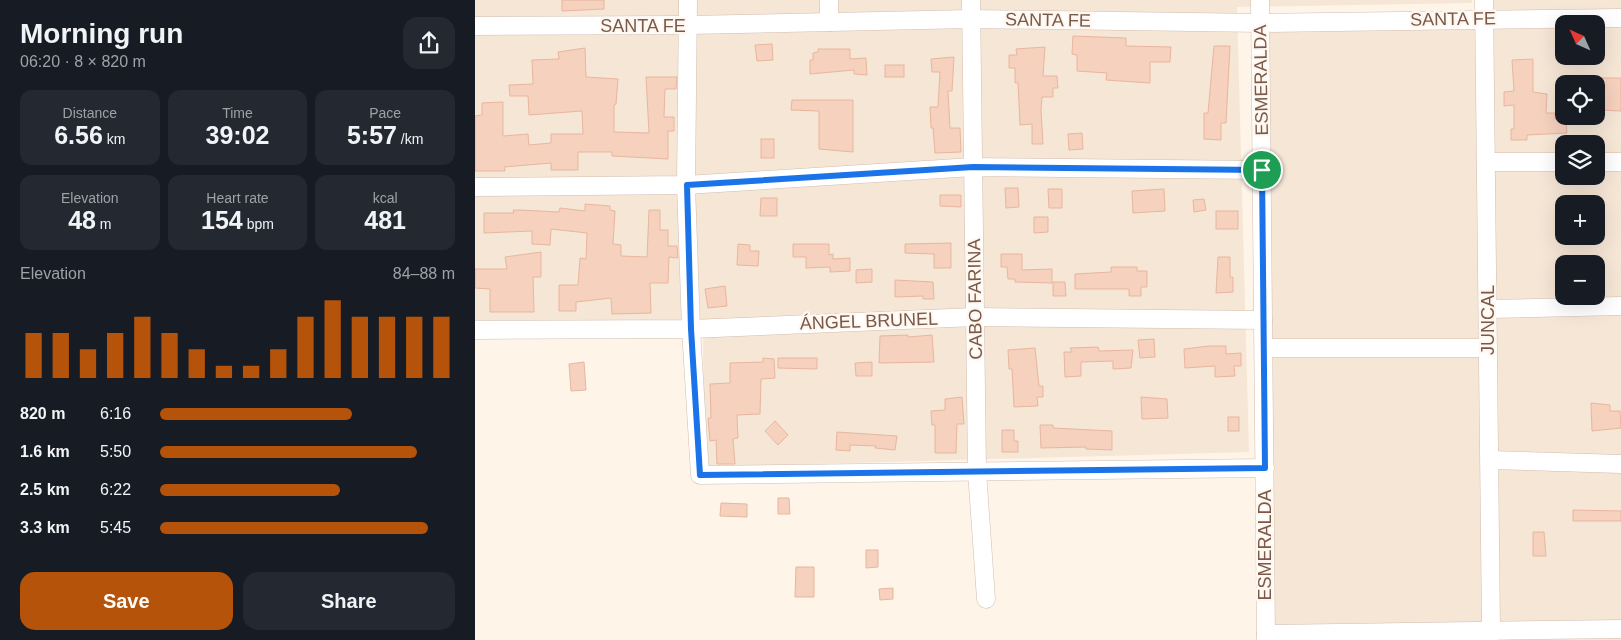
<!DOCTYPE html>
<meta charset="utf-8">
<style>
:root{--surface:#171b24;--page:#242831;--text:#f1f3f6;--muted:#9ea1a6;--accent:#b45309}
body{margin:0;font-family:Arial,sans-serif;background:var(--page);color:var(--text);height:100vh;display:flex;flex-direction:column;font-size:19px;white-space:nowrap}
*{box-sizing:border-box;margin:0}
p{font-size:16px;color:var(--muted)}
.icon{flex:none;width:28px;height:28px;fill:none;stroke:currentColor;stroke-width:2;stroke-linecap:round;stroke-linejoin:round}
.map{position:relative;flex:1;overflow:hidden}
.sheet{display:flex;flex-direction:column;background:var(--surface);width:475px}
.sheet>*{flex:none}
.needle{width:32px;rotate:315deg}
.fabs{position:absolute;left:1080px;top:15px;display:grid;gap:10px}
.fabs a{display:grid;place-items:center;width:50px;height:50px;border-radius:10px;background:var(--surface);box-shadow:0 5px 20px #0002;font-size:25px}
.pin{position:absolute;display:grid;place-items:center;width:42px;height:42px;color:#fff;margin:-21px;border:2px solid #fff;border-radius:50%;box-shadow:0 1px 5px #0007}
.round{display:grid;place-items:center;flex:none;width:52px;height:52px;border-radius:15px;background:var(--page)}
.overview{display:flex;align-items:center;justify-content:space-between;height:85px;padding:0 20px}
h1{font-size:28px;font-weight:700;line-height:38px}
.stats{display:grid;grid-template-columns:repeat(3,1fr);gap:8px;height:85px;padding:5px 20px}
.stats div{display:grid;align-content:center;border-radius:12px;background:var(--page);text-align:center}
.stats b{font-size:25px;font-weight:700}
.stats small{font-size:14px;font-weight:400}
.stats p{font-size:14px}
.chart{height:140px;padding:10px 20px}
.chart p{display:flex;justify-content:space-between}
.chart svg{width:100%;height:90px;margin-top:5px;stroke:var(--accent);stroke-width:6}
.primary-button{display:flex;gap:10px;margin-top:auto;padding:10px 20px}
.primary-button a{flex:1;height:58px;border-radius:15px;background:var(--accent);color:#fff;font-size:20px;font-weight:700;line-height:58px;text-align:center}
.primary-button a+a{background:var(--page);color:var(--text)}
ul{padding:0 20px;list-style:none;font-size:16px}
li{display:grid;grid-template-columns:80px 60px 1fr;align-items:center;height:38px}
li i{height:12px;border-radius:6px;background:var(--accent)}
main{display:flex;flex:1;min-height:0}
.map>svg:first-child{display:block}
</style>
<main>
<section class="sheet">
<div class="overview"><div><h1>Morning run</h1><p>06:20 · 8 × 820 m</p></div><a class="round"><svg class="icon" aria-label="share" viewBox="0 0 24 24"><path d="M12 15V3M7 8l5-5 5 5M5 13v7h14v-7"/></svg></a></div>
<div class="stats">
<div><p>Distance</p><b>6.56<small> km</small></b></div>
<div><p>Time</p><b>39:02</b></div>
<div><p>Pace</p><b>5:57<small> /km</small></b></div>
</div>
<div class="stats">
<div><p>Elevation</p><b>48<small> m</small></b></div>
<div><p>Heart rate</p><b>154<small> bpm</small></b></div>
<div><p>kcal</p><b>481</b></div>
</div>
<div class="chart"><p><span>Elevation</span>84–88 m</p>
<svg viewBox="0 0 160 44" preserveAspectRatio="none"><path d="M5 44V22M15 44V22M25 44V30M35 44V22M45 44V14M55 44V22M65 44V30M75 44V38M85 44V38M95 44V30M105 44V14M115 44V6M125 44V14M135 44V14M145 44V14M155 44V14"/></svg>
</div>
<ul>
<li><b>820 m</b>6:16<i style="width:65%"></i></li>
<li><b>1.6 km</b>5:50<i style="width:87%"></i></li>
<li><b>2.5 km</b>6:22<i style="width:61%"></i></li>
<li><b>3.3 km</b>5:45<i style="width:91%"></i></li>
</ul>
<div class="primary-button"><a>Save</a><a>Share</a></div>
</section>
<div class="map">
<svg width="1146" height="640" viewBox="0 0 1146 640">
<rect width="100%" height="100%" fill="#fef4e8"/>
<!-- residential -->
<g fill="#f6e6d6" fill-rule="evenodd">
<polygon points="0,0 997,0 997,3 762,7 774,452 229,467 228,321 0,320"/>
<path d="M1009,0H1146V640H791L786,23L1009,19ZM1089,24H1121V56H1089ZM1089,84H1121V116H1089ZM1089,144H1121V176H1089ZM1089,204H1121V236H1089ZM1089,264H1121V296H1089Z"/>
</g>
<!-- building -->
<g fill="#f5d1be" stroke="#e8b69e">
<polygon points="87,0 129,0 129,9 87,11"/>
<polygon points="598,36 651,38 651,46 696,47 695,62 675,62 675,83 631,80 632,73 602,71 602,55 597,54"/>
<polygon points="297,44 298,60 282,61 280,45"/>
<polygon points="739,46 755,46 751,123 746,123 746,140 729,139 729,113 733,113"/>
<polygon points="570,47 568,76 582,76 583,88 578,88 578,97 567,97 566,110 568,144 557,144 557,124 545,125 543,83 540,83 540,68 534,68 534,55 542,55 541,49"/>
<polygon points="110,48 111,77 143,79 141,104 139,105 139,132 174,133 171,77 202,77 201,89 190,89 189,117 199,117 199,131 193,131 193,159 137,156 137,152 103,152 103,170 76,170 76,163 29,167 30,171 0,171 0,116 7,115 7,103 28,102 28,136 53,134 54,145 76,143 76,134 108,134 107,111 54,115 53,96 35,96 34,85 58,84 57,60 84,59 83,52"/>
<polygon points="343,49 375,49 375,59 391,58 392,75 379,74 379,70 335,74 335,60 338,60 338,53 343,52"/>
<polygon points="479,57 477,91 473,91 475,128 485,128 486,152 460,153 458,128 456,128 455,107 463,107 465,72 457,72 456,59"/>
<polygon points="1058,59 1058,92 1072,94 1071,113 1080,113 1080,119 1091,118 1092,133 1052,135 1052,140 1036,140 1036,129 1039,129 1039,105 1029,106 1029,92 1039,91 1037,60"/>
<rect x="410" y="65" width="19" height="12"/>
<polygon points="1121,78 1146,78 1146,111 1121,110"/>
<polygon points="317,100 378,100 378,152 344,149 344,111 316,110"/>
<polygon points="607,133 608,149 594,150 593,134"/>
<rect x="286" y="139" width="13" height="19"/>
<polygon points="530,188 543,188 544,207 531,208"/>
<polygon points="573,189 587,189 587,208 574,208"/>
<polygon points="689,189 690,211 658,213 657,191"/>
<polygon points="465,195 486,195 486,207 465,206"/>
<polygon points="286,198 302,198 302,216 285,216"/>
<polygon points="729,199 731,210 719,212 718,200"/>
<polygon points="110,204 135,206 135,210 140,211 138,244 146,245 146,256 172,257 174,210 185,210 185,230 193,230 193,246 202,246 203,258 194,257 193,283 175,283 176,313 137,314 136,298 101,302 101,311 84,311 84,285 103,285 105,258 111,259 112,233 76,229 75,245 57,244 57,231 9,233 9,213 39,213 38,210 45,210 84,212 85,208 110,211"/>
<rect x="741" y="211" width="22" height="18"/>
<polygon points="559,217 573,217 573,232 559,233"/>
<polygon points="476,243 476,268 459,268 459,254 430,253 430,244"/>
<polygon points="263,244 275,245 275,251 284,251 283,266 262,265"/>
<polygon points="318,244 354,244 354,255 358,254 358,259 375,258 375,271 355,272 355,267 331,268 331,257 318,257"/>
<polygon points="66,252 66,277 58,277 59,312 15,312 15,289 0,288 0,269 32,269 30,257"/>
<polygon points="526,254 547,254 547,270 577,269 577,283 540,282 540,279 533,279 532,267 526,267"/>
<polygon points="743,257 755,257 755,277 758,277 758,292 741,293"/>
<polygon points="636,267 662,267 662,271 672,271 672,287 666,287 666,296 654,296 654,289 600,289 600,274 636,272"/>
<polygon points="397,269 397,282 381,283 381,270"/>
<polygon points="420,280 458,282 459,299 448,299 448,296 420,297"/>
<polygon points="578,282 590,282 591,296 578,296"/>
<polygon points="250,286 252,306 233,308 230,289"/>
<polygon points="433,335 433,337 457,335 459,362 404,363 405,336"/>
<polygon points="679,339 680,357 665,358 663,340"/>
<polygon points="734,346 751,346 751,354 766,353 766,366 759,366 760,376 740,377 740,366 710,368 709,349"/>
<polygon points="623,347 624,351 658,350 656,368 638,369 638,361 606,362 606,376 590,377 589,352 597,352 595,348"/>
<polygon points="560,348 564,386 568,386 568,397 562,397 563,406 539,407 537,369 534,369 533,350"/>
<polygon points="288,358 299,359 300,378 286,379 285,414 262,415 263,438 258,439 260,464 242,464 241,440 235,441 233,418 236,418 235,384 255,383 255,363 288,362"/>
<polygon points="303,358 342,358 342,369 303,368"/>
<polygon points="109,362 111,390 96,391 94,364"/>
<polygon points="397,362 397,376 381,376 380,363"/>
<polygon points="487,397 489,424 482,424 481,453 460,453 460,425 457,425 456,411 470,410 470,399"/>
<polygon points="666,397 692,399 693,418 667,419"/>
<polygon points="1116,403 1135,405 1135,411 1145,411 1146,428 1117,431"/>
<rect x="753" y="417" width="11" height="14"/>
<polygon points="300,421 313,435 303,445 290,431"/>
<polygon points="565,425 578,425 578,428 637,431 637,450 611,449 611,447 566,448"/>
<polygon points="527,430 539,430 539,441 543,441 543,452 527,452"/>
<polygon points="362,432 422,436 420,450 400,448 401,446 375,445 375,451 361,450"/>
<polygon points="303,498 314,498 315,514 303,514"/>
<polygon points="246,503 272,504 272,517 245,516"/>
<polygon points="1098,510 1146,511 1146,521 1098,521"/>
<polygon points="1058,532 1069,532 1071,556 1058,556"/>
<polygon points="391,550 403,550 403,567 391,568"/>
<polygon points="321,567 339,567 339,597 320,597"/>
<polygon points="418,588 418,599 405,600 404,589"/>
</g>
<g fill="none" stroke-linecap="round" stroke-linejoin="round">
<!-- minor casing -->
<g stroke="#d3bdaf" stroke-width="19">
<g id="minor">
<polyline points="213,0 211,185 216,329 225,475 790,468"/>
<polyline points="354,0 354,22"/>
<polyline points="496,0 502,471 511,599"/>
<polyline points="785,0 791,640"/>
<polyline points="1009,0 1016,629 1013,640"/>
<polyline points="0,26 213,25 496,19 786,23 1146,18"/>
<polyline points="1012,162 1089,162"/>
<polyline points="1121,162 1146,162"/>
<polyline points="0,187 211,185 498,167 787,170"/>
<polyline points="1014,309 1146,306"/>
<polyline points="0,330 216,329 500,317 788,320"/>
<polyline points="789,348 1013,348"/>
<polyline points="1015,460 1146,464"/>
<polyline points="791,634 1146,629"/>
</g>
</g>
<!-- minor -->
<use href="#minor" stroke="#fff" stroke-width="18"/>
</g>
<g fill="none" stroke-linecap="round" stroke-linejoin="round">
<!-- route casing -->
<g stroke="#fff" stroke-width="10">
<polygon id="route" points="498,167 787,170 790,468 225,475 216,329 212,185"/>
</g>
<!-- route -->
<use href="#route" stroke="#1a73e8" stroke-width="6"/>
</g>
<g text-anchor="middle" dominant-baseline="central" stroke-width="4.5" stroke-linejoin="round" paint-order="stroke">
<!-- street labels -->
<g font-size="18" fill="#7a584a" stroke="#fff8f0">
<text transform="translate(978 19) rotate(-1)">SANTA FE</text>
<text transform="translate(573 20) rotate(1)">SANTA FE</text>
<text x="168" y="26">SANTA FE</text>
<text transform="translate(786 80) rotate(-91)">ESMERALDA</text>
<text transform="translate(500 299) rotate(-91)">CABO FARINA</text>
<text transform="translate(1013 320) rotate(-90)">JUNCAL</text>
<text transform="translate(394 321) rotate(-2)">ÁNGEL BRUNEL</text>
<text transform="translate(790 545) rotate(-90)">ESMERALDA</text>
</g>
</g>
</svg>
<div class="fabs">
<a><svg class="needle" viewBox="-14 -14 28 28"><path d="M0-13l5 13h-10z" fill="#e53935"/><path d="M0 13l5-13h-10z" fill="#9ea1a6"/></svg></a>
<a><svg class="icon" aria-label="locate" viewBox="0 0 24 24"><circle cx="12" cy="12" r="6"/><path d="M12 2v4M12 18v4M2 12h4M18 12h4"/></svg></a>
<a><svg class="icon" aria-label="layers" viewBox="0 0 24 24"><path d="M12 4l9 5-9 5-9-5zM3 14l9 5 9-5"/></svg></a>
<a>+</a>
<a>−</a>
</div>
<div class="pin" style="left:787px;top:170px;background:#1e9e55"><svg class="icon" aria-label="arrive" viewBox="0 0 24 24"><path d="M6 21V4h12l-3 4 3 4H6"/></svg></div>
</div>
</main>
